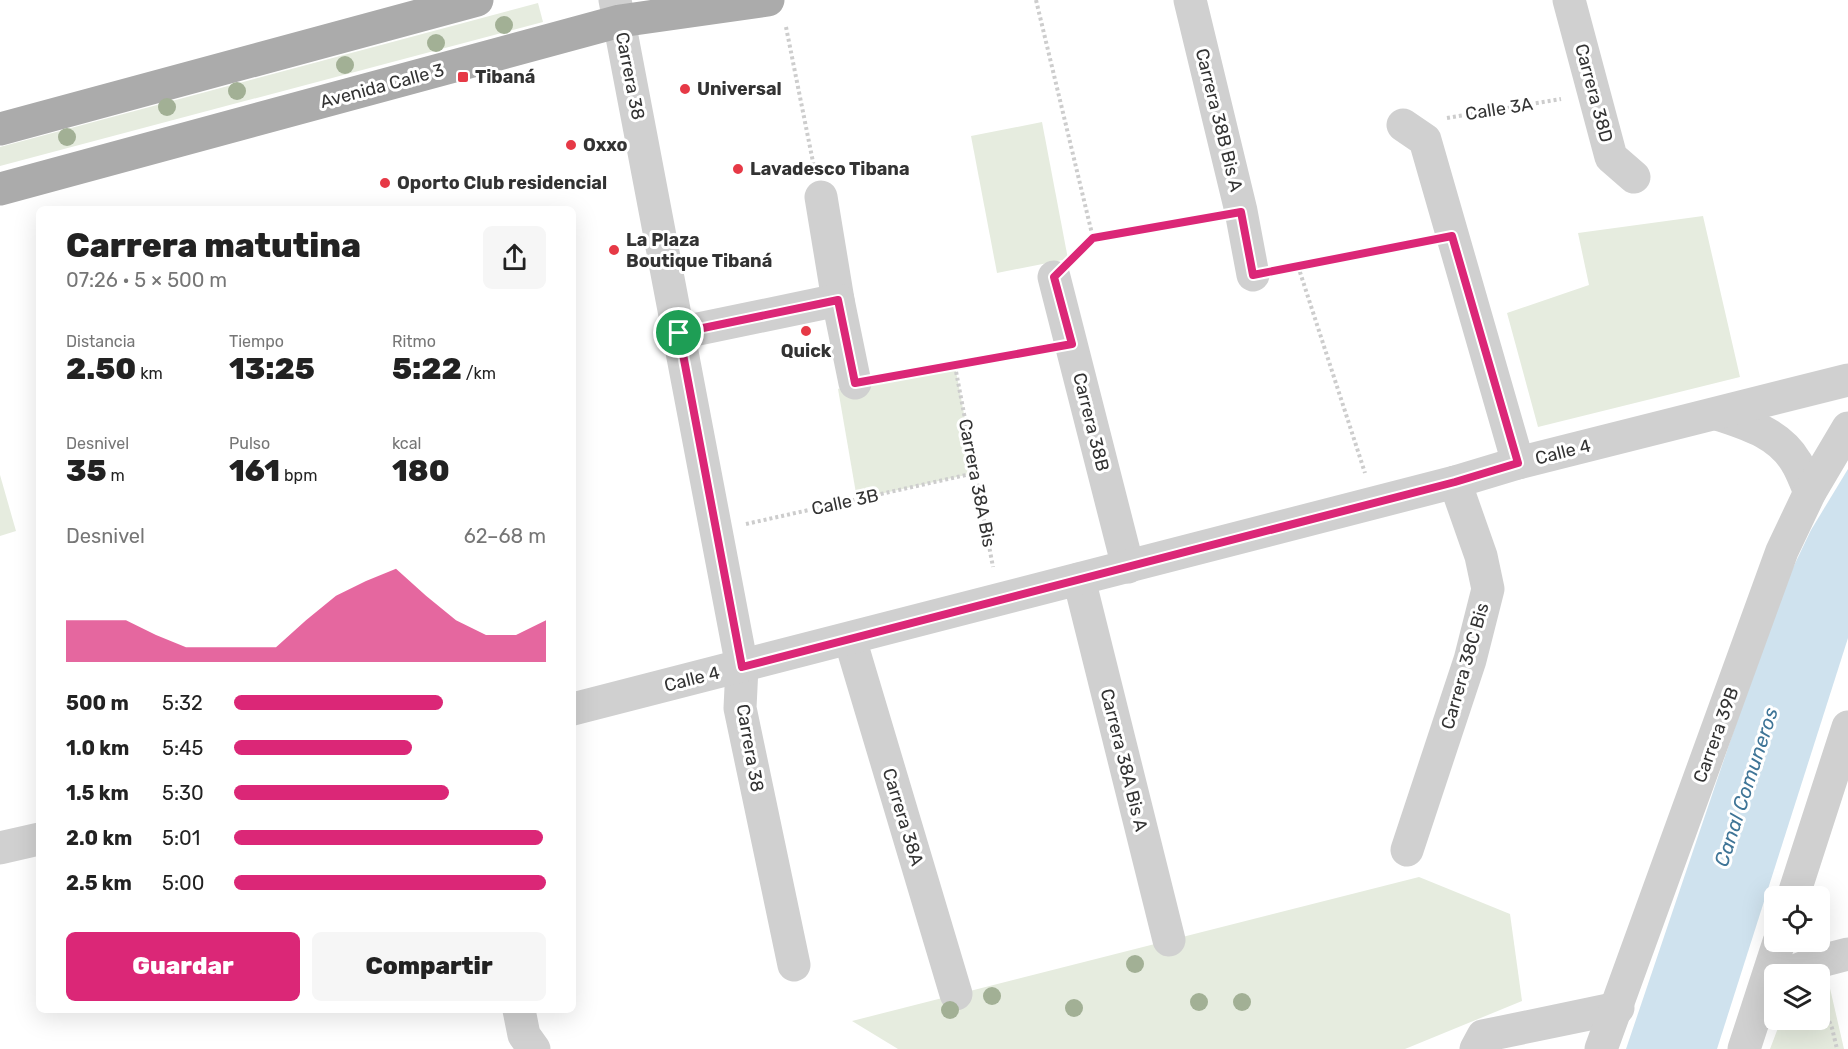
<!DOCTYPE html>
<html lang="es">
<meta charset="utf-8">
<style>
:root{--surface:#fff;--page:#f6f6f6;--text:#222;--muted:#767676;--accent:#db2777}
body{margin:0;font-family:Rubik,sans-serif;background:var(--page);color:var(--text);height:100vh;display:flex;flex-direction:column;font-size:22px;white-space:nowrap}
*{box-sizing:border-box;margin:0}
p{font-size:20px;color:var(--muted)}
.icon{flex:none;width:33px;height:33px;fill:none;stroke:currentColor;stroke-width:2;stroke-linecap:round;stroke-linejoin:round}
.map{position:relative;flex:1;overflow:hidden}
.details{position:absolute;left:36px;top:206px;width:540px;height:807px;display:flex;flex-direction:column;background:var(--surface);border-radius:9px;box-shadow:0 6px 24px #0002}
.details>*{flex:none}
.buttons{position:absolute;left:1764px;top:886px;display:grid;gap:12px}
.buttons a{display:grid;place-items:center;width:66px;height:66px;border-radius:9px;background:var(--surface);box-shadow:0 6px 24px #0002;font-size:30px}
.pin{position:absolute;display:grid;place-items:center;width:51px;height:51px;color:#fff;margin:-26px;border:3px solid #fff;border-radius:50%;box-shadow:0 2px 6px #0007}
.round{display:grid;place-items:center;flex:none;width:63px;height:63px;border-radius:9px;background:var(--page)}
.overview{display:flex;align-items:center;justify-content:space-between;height:102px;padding:0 30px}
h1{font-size:33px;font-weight:800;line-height:45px}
.metrics{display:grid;grid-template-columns:repeat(3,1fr);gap:9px;height:102px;padding:6px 30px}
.metrics div{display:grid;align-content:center}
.metrics b{font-size:30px;font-weight:800}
.metrics small{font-size:16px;font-weight:400}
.metrics p{font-size:16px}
.chart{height:168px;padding:12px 30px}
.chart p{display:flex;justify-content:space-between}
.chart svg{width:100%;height:108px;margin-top:6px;fill:var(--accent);opacity:.7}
.cta{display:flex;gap:12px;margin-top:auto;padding:12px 30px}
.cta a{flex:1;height:69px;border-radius:9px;background:var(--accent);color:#fff;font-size:24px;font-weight:800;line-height:69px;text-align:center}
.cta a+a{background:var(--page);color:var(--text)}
ul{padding:0 30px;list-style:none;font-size:20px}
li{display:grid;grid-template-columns:96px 72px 1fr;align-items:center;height:45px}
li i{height:15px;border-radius:8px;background:var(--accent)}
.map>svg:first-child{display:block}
</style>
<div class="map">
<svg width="1848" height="1049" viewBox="0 0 1848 1049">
<rect width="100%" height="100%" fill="#fff"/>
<!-- green -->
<g fill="#e6ecdf">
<polygon points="538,3 543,22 0,166 0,147"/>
<polygon points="1042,122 1068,259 997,273 971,136"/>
<polygon points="1703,216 1740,377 1538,427 1507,313 1589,285 1578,233"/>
<polygon points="955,366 975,473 857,499 838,389 855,383"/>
<polygon points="0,475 16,531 0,536"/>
<polygon points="1419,877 1510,914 1522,1001 1405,1049 898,1049 852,1021"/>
<polygon points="1829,984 1844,1049 1770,1049 1781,1020 1820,1020 1820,987"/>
</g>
<!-- water -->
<polygon fill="#cfe2ee" points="1848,469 1848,638 1717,1049 1626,1049 1779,597 1811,530"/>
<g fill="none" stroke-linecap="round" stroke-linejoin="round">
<!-- path -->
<g stroke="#cdcdcd" stroke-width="4" stroke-dasharray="3 3" stroke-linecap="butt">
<polyline points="1036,0 1093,238 1075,255"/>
<polyline points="786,27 814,167"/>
<polyline points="1447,118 1561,99"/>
<polyline points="1093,238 1210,217"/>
<polyline points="1298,266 1365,473"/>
<polyline points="1284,269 1421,242"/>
<polyline points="955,366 993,567"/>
<polyline points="886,378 1041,350"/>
<polyline points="746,524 975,473"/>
<polyline points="1820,999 1832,1028 1837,1049"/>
</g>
<!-- minor -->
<g stroke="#d0d0d0" stroke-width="33">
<polyline points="615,0 742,667 740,708 794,965"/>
<polyline points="1190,0 1241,211 1253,275"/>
<polyline points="1569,0 1611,157 1634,177"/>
<polyline points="1403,125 1425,140 1518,463"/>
<polyline points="821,197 838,300 855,383"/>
<polyline points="1054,277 1128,567"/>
<polyline points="679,333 838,300"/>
<path d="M1717,414C1747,424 1779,433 1796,462C1802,471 1805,482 1810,492"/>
<polyline points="1079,579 1169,940"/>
<polyline points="850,639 956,994"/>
<polyline points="573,709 1455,482 1518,463 1848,380"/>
<polyline points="0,848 39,839"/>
<polyline points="1407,850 1470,660 1488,589 1481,556 1455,482"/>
<polyline points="1793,897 1848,727"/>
<polyline points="1784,975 1821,961 1848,954"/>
<polyline points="519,1010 524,1035 534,1049"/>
<polyline points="1476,1049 1483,1036 1618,1008"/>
<polyline points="1601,1049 1782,551 1810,492 1848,428"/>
<polyline points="1744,1049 1779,942"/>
</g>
<!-- major -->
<g stroke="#ababab" stroke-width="33">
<polyline points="0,129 477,0"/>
<polyline points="0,189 620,21 768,0"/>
</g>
</g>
<!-- trees -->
<g fill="#a2b095">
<circle cx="504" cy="25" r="9"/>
<circle cx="436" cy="43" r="9"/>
<circle cx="345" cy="65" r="9"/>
<circle cx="237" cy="91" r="9"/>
<circle cx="167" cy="107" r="9"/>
<circle cx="67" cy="137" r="9"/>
<circle cx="1135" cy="964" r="9"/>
<circle cx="992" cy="996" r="9"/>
<circle cx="1199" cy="1002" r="9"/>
<circle cx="1242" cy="1002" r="9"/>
<circle cx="1074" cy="1008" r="9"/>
<circle cx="950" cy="1010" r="9"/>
</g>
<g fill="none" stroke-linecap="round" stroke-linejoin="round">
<!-- route casing -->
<g stroke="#fff" stroke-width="12">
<polygon id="route" points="1241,212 1253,275 1452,236 1518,463 1455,482 742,667 679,333 838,300 855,383 1072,344 1054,277 1093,238"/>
</g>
<!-- route -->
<use href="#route" stroke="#db2777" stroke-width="8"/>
</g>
<!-- markers -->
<g fill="#e63946" stroke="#fff" stroke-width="2">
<rect x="457" y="71" width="12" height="12" rx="3"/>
<circle cx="685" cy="89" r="6"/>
<circle cx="571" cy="145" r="6"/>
<circle cx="738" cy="169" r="6"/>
<circle cx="385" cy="183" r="6"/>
<circle cx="614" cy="250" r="6"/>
<circle cx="806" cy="331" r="6"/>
</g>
<g text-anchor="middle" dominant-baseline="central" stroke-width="6" stroke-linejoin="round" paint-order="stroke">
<!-- street labels -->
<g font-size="18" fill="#333" stroke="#fff">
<text transform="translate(630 76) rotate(79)">Carrera 38</text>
<text transform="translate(382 86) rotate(-15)">Avenida Calle 3</text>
<text transform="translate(1594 93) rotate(75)">Carrera 38D</text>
<text transform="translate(1499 109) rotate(-9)">Calle 3A</text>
<text transform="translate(1219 120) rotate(76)">Carrera 38B Bis A</text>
<text transform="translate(1091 422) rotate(76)">Carrera 38B</text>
<text transform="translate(1563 452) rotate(-14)">Calle 4</text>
<text transform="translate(977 483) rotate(79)">Carrera 38A Bis</text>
<text transform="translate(845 502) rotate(-12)">Calle 3B</text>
<text transform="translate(1465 666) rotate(-74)">Carrera 38C Bis</text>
<text transform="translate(692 679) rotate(-14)">Calle 4</text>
<text transform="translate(1716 735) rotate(-70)">Carrera 39B</text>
<text transform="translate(750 748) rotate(80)">Carrera 38</text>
<text transform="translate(1124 760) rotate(76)">Carrera 38A Bis A</text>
<text transform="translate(903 817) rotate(73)">Carrera 38A</text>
</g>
<!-- poi labels -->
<g font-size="18" font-weight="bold" fill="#333" stroke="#fff" text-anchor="start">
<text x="475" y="77">Tibaná</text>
<text x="697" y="89">Universal</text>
<text x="583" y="145">Oxxo</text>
<text x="750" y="169">Lavadesco Tibana</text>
<text x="397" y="183">Oporto Club residencial</text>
<text x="626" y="240">La Plaza<tspan x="626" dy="21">Boutique Tibaná</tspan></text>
<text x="806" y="351" text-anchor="middle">Quick</text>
</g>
<!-- water labels -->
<g font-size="20" font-style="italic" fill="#3f7597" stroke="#fff">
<text transform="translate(1746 787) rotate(-72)">Canal Comuneros</text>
</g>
</g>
</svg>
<div class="buttons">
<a><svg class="icon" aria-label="locate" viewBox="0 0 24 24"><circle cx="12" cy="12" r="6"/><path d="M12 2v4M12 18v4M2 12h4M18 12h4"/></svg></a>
<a><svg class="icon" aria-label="layers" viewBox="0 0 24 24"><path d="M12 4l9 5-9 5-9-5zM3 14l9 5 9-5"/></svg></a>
</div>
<div class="pin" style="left:679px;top:333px;background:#1e9e55"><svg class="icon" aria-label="arrive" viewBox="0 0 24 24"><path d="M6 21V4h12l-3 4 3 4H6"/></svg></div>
<section class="details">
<div class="overview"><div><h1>Carrera matutina</h1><p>07:26 · 5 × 500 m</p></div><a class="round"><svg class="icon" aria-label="share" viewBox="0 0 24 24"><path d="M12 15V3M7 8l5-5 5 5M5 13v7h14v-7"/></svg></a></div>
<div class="metrics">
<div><p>Distancia</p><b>2.50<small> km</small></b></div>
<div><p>Tiempo</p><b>13:25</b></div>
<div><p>Ritmo</p><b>5:22<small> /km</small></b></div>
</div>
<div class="metrics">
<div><p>Desnivel</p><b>35<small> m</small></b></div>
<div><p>Pulso</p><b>161<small> bpm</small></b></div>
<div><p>kcal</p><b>180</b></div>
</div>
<div class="chart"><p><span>Desnivel</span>62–68 m</p>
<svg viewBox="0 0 160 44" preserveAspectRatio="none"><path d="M0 44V27L10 27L20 27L30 33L40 38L50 38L60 38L70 38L80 27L90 17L100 11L110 6L120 17L130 27L140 33L150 33L160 27V44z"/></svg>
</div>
<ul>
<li><b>500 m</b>5:32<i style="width:67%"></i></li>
<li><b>1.0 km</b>5:45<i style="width:57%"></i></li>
<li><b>1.5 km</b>5:30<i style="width:69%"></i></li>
<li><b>2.0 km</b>5:01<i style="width:99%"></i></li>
<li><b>2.5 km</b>5:00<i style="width:100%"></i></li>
</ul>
<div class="cta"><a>Guardar</a><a>Compartir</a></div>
</section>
</div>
